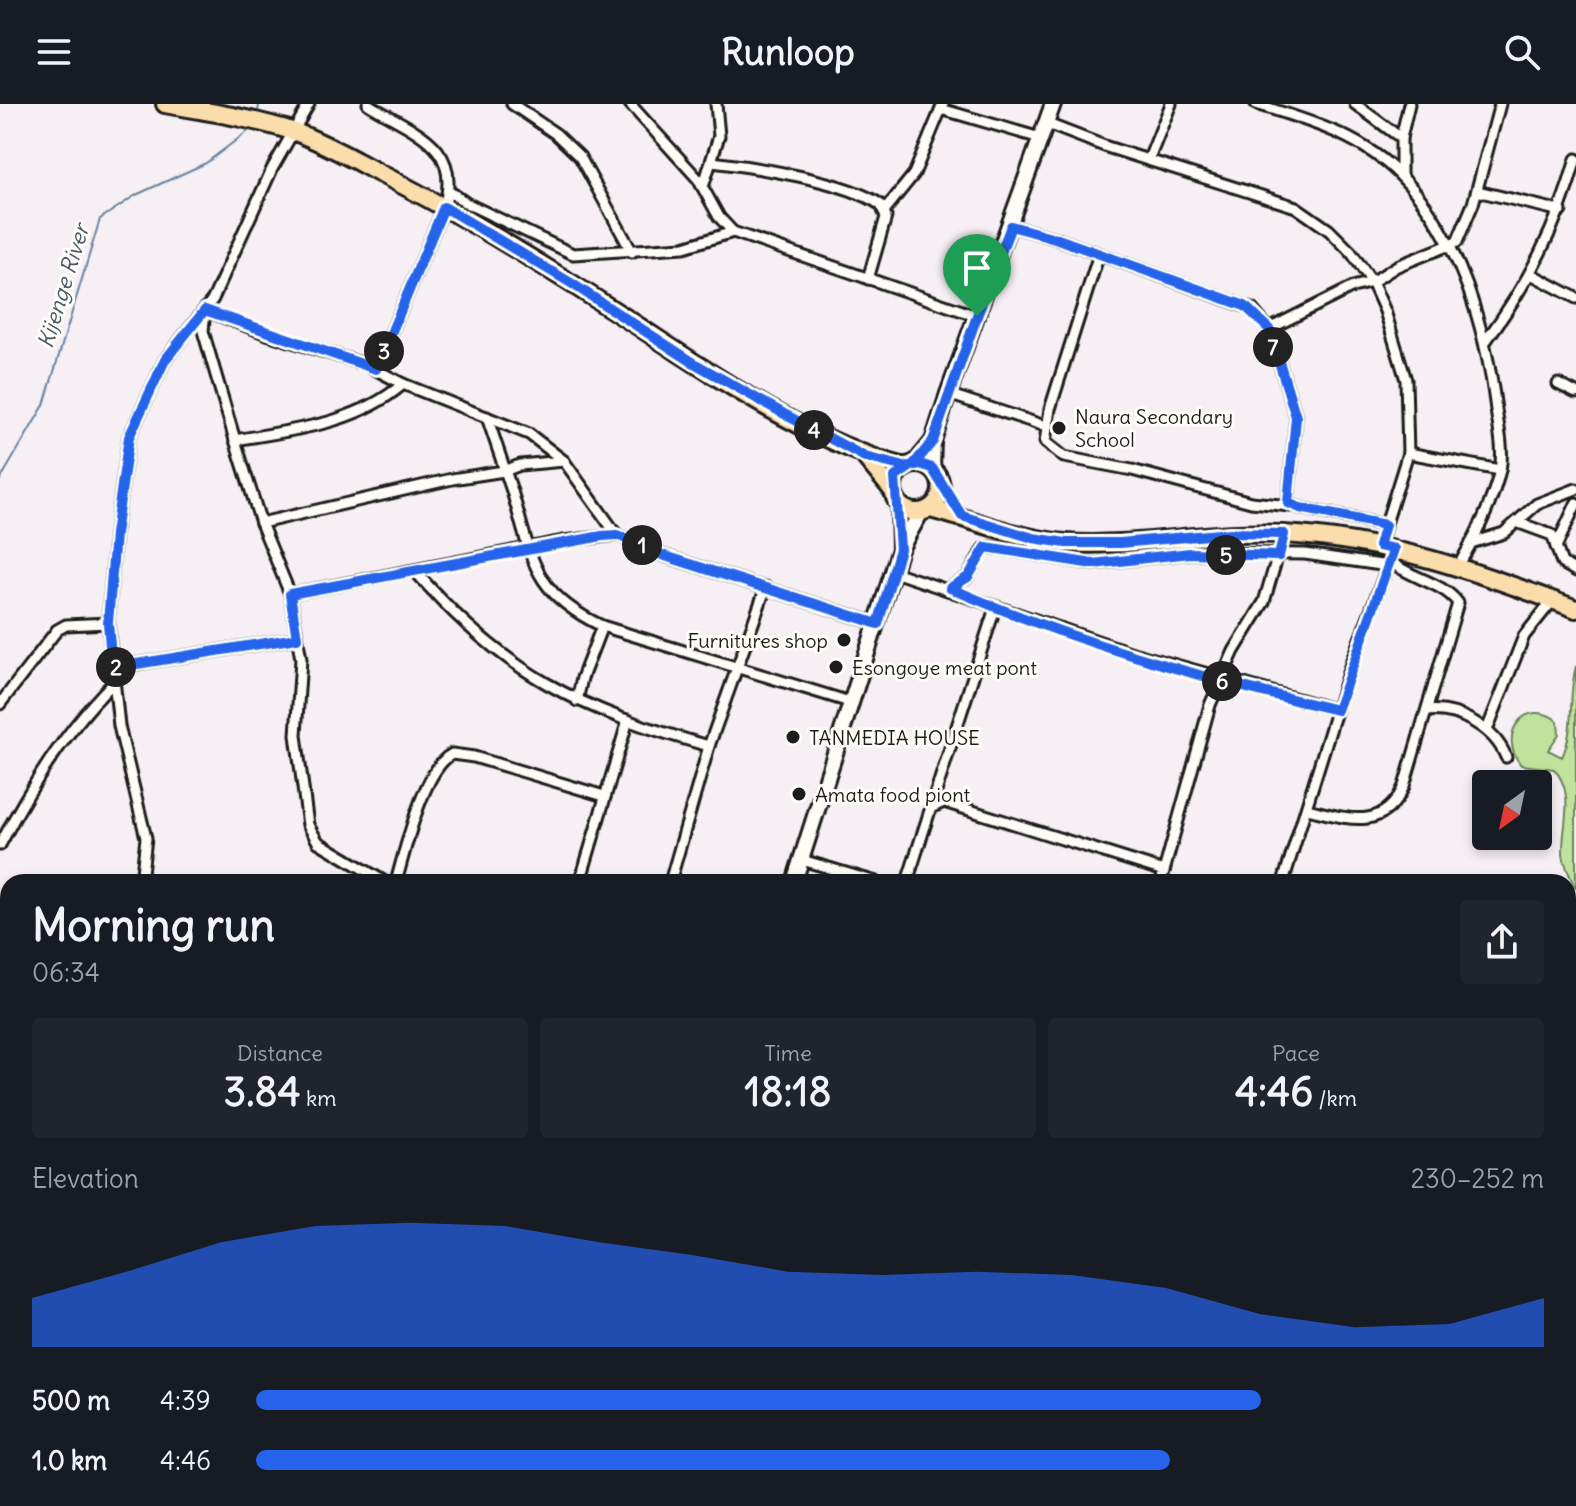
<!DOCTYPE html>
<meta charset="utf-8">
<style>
:root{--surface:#171b24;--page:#20242c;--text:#f1f3f6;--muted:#9ea1a6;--accent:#2563eb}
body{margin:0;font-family:Delius,sans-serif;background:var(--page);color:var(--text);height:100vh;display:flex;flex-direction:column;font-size:30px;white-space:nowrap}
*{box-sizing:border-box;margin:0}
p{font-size:26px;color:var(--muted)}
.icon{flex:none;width:44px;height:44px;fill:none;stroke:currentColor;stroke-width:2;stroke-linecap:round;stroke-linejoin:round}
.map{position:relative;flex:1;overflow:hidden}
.panel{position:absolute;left:0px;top:770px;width:1576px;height:632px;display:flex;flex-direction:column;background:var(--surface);border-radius:24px 24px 0 0;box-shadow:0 4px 12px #0003}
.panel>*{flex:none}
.needle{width:52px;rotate:213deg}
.buttons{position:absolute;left:1472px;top:666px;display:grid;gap:16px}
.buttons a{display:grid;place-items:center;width:80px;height:80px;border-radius:8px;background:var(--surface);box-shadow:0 4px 12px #0003;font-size:40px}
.pin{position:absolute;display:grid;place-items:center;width:68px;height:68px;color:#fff;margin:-82px -34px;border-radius:50% 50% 50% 0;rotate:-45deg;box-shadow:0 0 8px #0007}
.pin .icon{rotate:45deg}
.km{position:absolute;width:40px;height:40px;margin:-20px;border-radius:50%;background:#222;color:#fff;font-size:22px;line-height:40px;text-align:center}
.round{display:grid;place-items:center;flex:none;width:84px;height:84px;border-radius:8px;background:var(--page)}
.summary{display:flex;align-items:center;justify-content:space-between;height:136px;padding:0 32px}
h1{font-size:44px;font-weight:800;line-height:60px}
.figures{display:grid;grid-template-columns:repeat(3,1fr);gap:12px;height:136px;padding:8px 32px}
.figures div{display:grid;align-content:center;border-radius:8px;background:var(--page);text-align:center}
.figures b{font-size:40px;font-weight:800}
.figures small{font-size:22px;font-weight:400}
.figures p{font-size:22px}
.chart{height:224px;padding:16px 32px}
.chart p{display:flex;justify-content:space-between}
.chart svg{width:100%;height:144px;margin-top:8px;fill:var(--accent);opacity:.7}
ul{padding:0 32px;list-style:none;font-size:26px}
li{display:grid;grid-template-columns:128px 96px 1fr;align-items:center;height:60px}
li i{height:20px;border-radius:10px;background:var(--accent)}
header{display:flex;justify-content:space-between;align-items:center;height:104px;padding:0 32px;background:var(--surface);font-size:36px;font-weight:800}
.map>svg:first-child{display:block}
</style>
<header><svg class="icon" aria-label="menu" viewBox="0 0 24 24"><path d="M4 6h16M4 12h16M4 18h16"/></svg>Runloop<svg class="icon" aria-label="search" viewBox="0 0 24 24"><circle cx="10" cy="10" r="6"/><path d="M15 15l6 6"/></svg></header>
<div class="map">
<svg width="1576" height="1402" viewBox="0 0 1576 1402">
<rect width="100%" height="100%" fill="#f6eff3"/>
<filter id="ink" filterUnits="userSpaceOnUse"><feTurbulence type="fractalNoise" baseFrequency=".0125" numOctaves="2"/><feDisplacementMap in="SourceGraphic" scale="16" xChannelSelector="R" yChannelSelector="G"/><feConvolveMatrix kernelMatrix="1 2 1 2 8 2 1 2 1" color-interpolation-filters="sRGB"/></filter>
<g filter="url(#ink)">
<!-- green -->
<path fill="#bfe39d" stroke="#6e805c" stroke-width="2" d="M1576,562V785C1571,775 1564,761 1563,749C1562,720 1576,690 1554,665L1521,661C1496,630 1526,592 1558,617L1559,630L1548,646L1562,653C1576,623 1567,593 1576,562Z"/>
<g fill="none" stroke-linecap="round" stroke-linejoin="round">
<!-- stream -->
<g stroke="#68839e" stroke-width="2">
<polyline points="258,8 259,0"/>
<polyline points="0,376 44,301 100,115 136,91 206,59 251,25"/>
</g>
<!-- river -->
<g stroke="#9ac7f4" stroke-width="14">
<polyline points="1568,1054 1576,1042"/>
<polyline points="1322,1402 1323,1394"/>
</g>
<!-- street casing -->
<g stroke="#1c1c1c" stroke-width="15">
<g id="street">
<path d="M368,0C413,28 463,40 444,103L376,265"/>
<polyline points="512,0 556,30 580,53 632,148"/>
<polyline points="630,0 698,75 719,113 733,128 977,212"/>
<path d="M1256,0C1309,17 1361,31 1401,72C1460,133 1486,225 1496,306C1499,325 1504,347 1500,366C1492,400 1476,432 1459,461"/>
<polyline points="1355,0 1401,34"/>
<polyline points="941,5 1040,34"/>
<polyline points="1045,19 1107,43 1296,103 1329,126 1351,148 1372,178 1385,207 1406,276 1408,349 1379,442"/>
<polyline points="1149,55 1171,0"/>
<path d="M712,58C755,63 847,77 881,101L886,113L868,175"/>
<polyline points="1401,72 1401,34 1409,0"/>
<polyline points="703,83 719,32 716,0"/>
<polyline points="449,87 466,99 573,150 684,143 733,128"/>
<polyline points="1477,87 1561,107"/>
<polyline points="885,106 914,70 943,0"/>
<polyline points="1011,122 1055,134 1252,205 1269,225 1296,313 1288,399 1300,404 1385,421"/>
<polyline points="1099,150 1050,305 1045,338 1064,353 1132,366 1251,398 1290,402"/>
<polyline points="1531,170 1576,194"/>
<polyline points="1269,225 1353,183 1372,178 1397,162 1457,138 1473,100 1500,0"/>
<path d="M1485,238C1528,180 1557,123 1576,55"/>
<polyline points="1558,280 1576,289"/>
<polyline points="948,290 1045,322"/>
<path d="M487,313C495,337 503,361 511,384C532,452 530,488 602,522L853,599"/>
<path d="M235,336C293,326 357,320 403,280"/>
<polyline points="1408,349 1500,366"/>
<polyline points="261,419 452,375 504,367 520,361 564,357"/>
<polyline points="1519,419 1552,431 1562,459 1576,467"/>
<polyline points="1471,439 1504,429 1537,400 1576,385"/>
<polyline points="1556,443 1576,400"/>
<path d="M415,467C504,570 580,606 709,642"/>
<polyline points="894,468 1136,550 1337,606"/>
<polyline points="950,484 968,473 983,445 990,443 1093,460 1190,449 1305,450 1388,462"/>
<polyline points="290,490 563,437 617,431 662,451 878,520"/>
<polyline points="112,564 297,534"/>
<polyline points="577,597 582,574 602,522"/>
<polyline points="0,600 57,526 66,521 108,519"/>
<path d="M1427,607C1458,603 1495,625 1506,653"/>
<polyline points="1487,626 1524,532 1553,496"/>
<polyline points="933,703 944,698 1164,767"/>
<path d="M1307,705C1346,714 1384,729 1404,682L1458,499C1443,478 1409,474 1390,457"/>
<path d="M0,741C30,683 66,626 112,580"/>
<polyline points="802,756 876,778"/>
<polyline points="141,778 146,734 119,622 108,519 115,430 129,333 165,256 213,195 272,65 309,0"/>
<polyline points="385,778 318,738 308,721 296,631 301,555 290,490 261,419 235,336 203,227 205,206 267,230 367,261 403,280 529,330 564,357 617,431"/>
<path d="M396,778C405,747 423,665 452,650L474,653L604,692"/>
<polyline points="580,778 628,616"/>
<polyline points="670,778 709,642 766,483"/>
<polyline points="907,778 995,504"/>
<polyline points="1161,778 1210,601 1234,547 1264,498 1284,430"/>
<polyline points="1283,778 1352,556 1389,459"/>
<polyline points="0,961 8,964"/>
<polyline points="0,1007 8,986"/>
<polyline points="0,1044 8,1048"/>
<polyline points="0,1172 8,1160"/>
<polyline points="0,1207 8,1211"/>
<polyline points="0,1222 8,1221"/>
<polyline points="389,1394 415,1402"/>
<polyline points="595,1401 624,1402"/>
<polyline points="157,1402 162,1394"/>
<polyline points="475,1402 475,1394"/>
<polyline points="821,1402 824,1394"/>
<polyline points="1230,1402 1235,1394"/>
</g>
</g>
<!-- secondary casing -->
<g stroke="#1c1c1c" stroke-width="20">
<g id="secondary">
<polyline points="914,360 933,337"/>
<polyline points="932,364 933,337 948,290 1053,0"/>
<polyline points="899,400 900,445"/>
<polyline points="794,778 900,445 921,408"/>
<polyline points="595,1402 597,1394"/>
</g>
</g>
<!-- primary casing -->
<g stroke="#1c1c1c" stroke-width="22">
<g id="primary">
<path d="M165,0C205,7 256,15 295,28C323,38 351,54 377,68C467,113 553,167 638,222C715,273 815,340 905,363"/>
<polyline points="865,353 893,387"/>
<circle cx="917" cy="384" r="24"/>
<path d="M930,405C975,416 1019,435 1065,439C1138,444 1210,426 1283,430C1386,435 1481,469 1576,505"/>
</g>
</g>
<!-- street -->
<use href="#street" stroke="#fdfcf7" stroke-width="9"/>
<!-- secondary -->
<use href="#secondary" stroke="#fdfcf7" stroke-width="14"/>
<!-- primary -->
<use href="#primary" stroke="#fbddab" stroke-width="16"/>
</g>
</g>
<g fill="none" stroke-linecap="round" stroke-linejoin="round" filter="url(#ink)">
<!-- route casing -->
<g stroke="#fff" stroke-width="16">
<path id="route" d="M977,212L933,337L914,360L895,373L900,445L878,520L662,451L617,431L602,432L290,490L297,534L112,564L108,519L115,430L129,333L165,256L205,206L376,265L444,103L571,179L694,259L786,311L865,353L905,363L920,360L932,364L962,412L1033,434L1066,439H1120L1230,429L1284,430L1279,452L1190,449L1093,460L986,443L968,473L950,484C1073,538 1207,576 1337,606L1394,445L1379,442L1385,421L1300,404L1288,399L1296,313L1269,225L1245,202L1055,134L1011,122L977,212"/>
</g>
<!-- route -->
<use href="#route" stroke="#2563eb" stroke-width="10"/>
</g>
<!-- markers -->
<g fill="#1c1c1c" stroke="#fdfcf7" stroke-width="3">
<circle cx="1059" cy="324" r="8"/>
<circle cx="844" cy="536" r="8"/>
<circle cx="836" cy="563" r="8"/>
<circle cx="793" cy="633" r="8"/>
<circle cx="799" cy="690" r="8"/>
</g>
<g text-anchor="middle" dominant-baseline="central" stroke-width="6" stroke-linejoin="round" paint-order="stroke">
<!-- poi labels -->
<g font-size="20" fill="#1c1c1c" stroke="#fdfcf7" text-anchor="start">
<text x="1075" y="312">Naura Secondary<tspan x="1075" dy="23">School</tspan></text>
<text x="828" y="536" text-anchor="end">Furnitures shop</text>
<text x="852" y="563">Esongoye meat pont</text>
<text x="809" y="633">TANMEDIA HOUSE</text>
<text x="815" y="690">Amata food piont</text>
</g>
<!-- water labels -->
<g font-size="22" font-style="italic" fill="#485868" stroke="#fdfcf7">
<text transform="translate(63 182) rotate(-73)">Kijenge River</text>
</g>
</g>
</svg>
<div class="buttons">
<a><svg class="needle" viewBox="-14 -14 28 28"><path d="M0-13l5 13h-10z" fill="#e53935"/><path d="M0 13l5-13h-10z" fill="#9ea1a6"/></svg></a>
</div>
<div class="pin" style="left:977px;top:212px;background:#1e9e55"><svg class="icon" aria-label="arrive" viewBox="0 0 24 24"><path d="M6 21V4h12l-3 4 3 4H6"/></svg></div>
<b class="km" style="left:642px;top:441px">1</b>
<b class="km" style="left:116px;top:563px">2</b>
<b class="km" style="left:384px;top:247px">3</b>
<b class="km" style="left:814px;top:326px">4</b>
<b class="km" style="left:1226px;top:451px">5</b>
<b class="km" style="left:1222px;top:577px">6</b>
<b class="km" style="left:1273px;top:243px">7</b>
<section class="panel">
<div class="summary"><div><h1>Morning run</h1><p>06:34</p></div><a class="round"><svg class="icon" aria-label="share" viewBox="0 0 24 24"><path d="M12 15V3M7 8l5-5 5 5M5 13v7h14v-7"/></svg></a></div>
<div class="figures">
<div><p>Distance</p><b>3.84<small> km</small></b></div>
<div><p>Time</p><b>18:18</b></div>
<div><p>Pace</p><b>4:46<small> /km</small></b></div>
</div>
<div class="chart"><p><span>Elevation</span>230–252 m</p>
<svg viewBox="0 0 160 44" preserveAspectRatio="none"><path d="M0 44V29L10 21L20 12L30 7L40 6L50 7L60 12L70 16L80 21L90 22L100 21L110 22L120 26L130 34L140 38L150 37L160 29V44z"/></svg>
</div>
<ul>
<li><b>500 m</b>4:39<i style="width:78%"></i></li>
<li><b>1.0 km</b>4:46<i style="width:71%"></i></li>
</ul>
</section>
</div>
